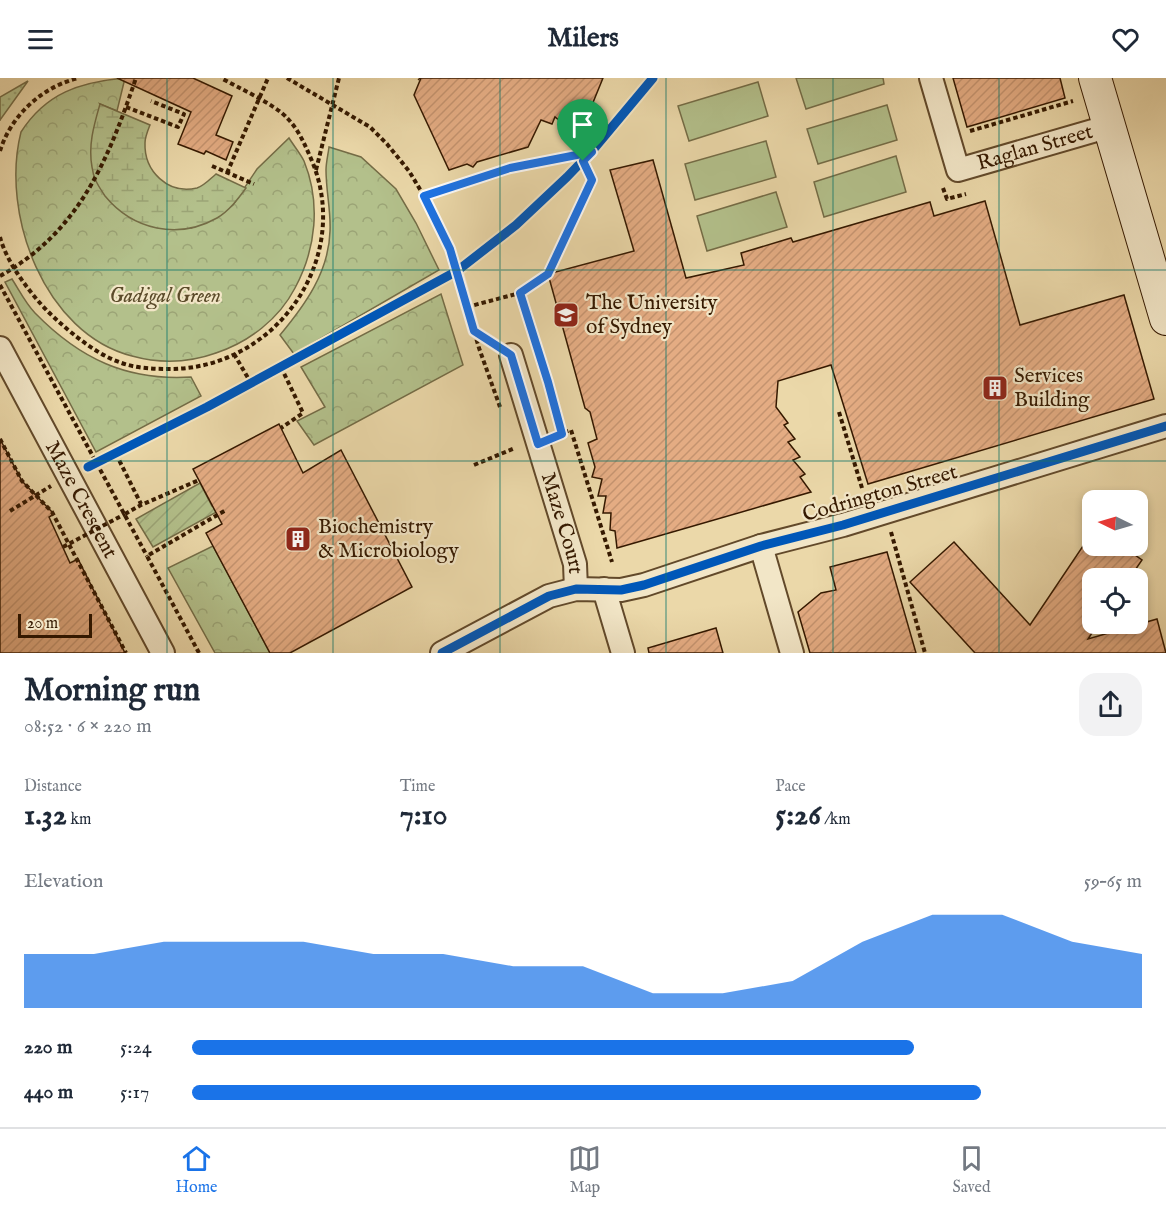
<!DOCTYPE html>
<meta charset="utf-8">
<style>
:root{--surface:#fff;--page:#f2f2f3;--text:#1f2937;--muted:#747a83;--line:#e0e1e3;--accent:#1a73e8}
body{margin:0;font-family:"IM FELL English",serif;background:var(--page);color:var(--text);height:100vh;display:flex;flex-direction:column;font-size:22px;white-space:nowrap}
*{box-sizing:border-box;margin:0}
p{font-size:20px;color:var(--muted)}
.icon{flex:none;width:33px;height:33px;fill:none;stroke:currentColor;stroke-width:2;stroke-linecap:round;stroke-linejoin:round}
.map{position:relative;height:575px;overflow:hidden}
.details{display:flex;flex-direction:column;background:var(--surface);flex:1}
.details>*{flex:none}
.needle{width:39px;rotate:275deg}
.buttons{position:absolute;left:1082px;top:412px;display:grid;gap:12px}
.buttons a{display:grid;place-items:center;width:66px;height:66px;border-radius:12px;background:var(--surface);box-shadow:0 3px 9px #0003;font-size:30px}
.scale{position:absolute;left:18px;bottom:15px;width:74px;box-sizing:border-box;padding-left:6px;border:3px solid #351900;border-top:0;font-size:16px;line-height:21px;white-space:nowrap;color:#351900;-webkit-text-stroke:4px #f2e6c7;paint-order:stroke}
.pin{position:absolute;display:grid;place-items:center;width:51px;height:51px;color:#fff;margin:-62px -26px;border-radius:50% 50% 50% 0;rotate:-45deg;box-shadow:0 0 6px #0007}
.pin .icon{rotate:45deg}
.round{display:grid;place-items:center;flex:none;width:63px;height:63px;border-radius:18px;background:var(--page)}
.overview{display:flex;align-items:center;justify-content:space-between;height:102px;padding:0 24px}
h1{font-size:33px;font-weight:700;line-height:45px}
.figures{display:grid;grid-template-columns:repeat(3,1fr);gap:9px;height:102px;padding:6px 24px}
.figures div{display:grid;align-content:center}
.figures b{font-size:30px;font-weight:700}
.figures small{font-size:16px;font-weight:400}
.figures p{font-size:16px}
.chart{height:168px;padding:12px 24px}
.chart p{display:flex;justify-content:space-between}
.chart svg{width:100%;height:108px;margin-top:6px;fill:var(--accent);opacity:.7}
ul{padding:0 24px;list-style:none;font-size:20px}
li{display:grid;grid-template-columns:96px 72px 1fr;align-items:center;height:45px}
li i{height:15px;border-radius:8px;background:var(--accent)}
header{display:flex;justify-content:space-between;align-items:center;height:78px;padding:0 24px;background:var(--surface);font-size:27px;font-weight:700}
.dock{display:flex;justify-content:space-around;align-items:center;height:84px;border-top:2px solid var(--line);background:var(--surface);font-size:16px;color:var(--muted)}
.dock a{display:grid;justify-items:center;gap:3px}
.dock .current{color:var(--accent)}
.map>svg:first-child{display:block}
</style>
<header><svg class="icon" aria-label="menu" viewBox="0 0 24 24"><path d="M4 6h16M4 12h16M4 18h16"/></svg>Milers<svg class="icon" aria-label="heart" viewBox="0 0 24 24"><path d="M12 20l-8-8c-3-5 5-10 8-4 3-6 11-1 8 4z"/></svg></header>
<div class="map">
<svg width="1166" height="575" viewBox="0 0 1166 575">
<defs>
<pattern id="grass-dots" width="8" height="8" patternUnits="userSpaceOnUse" patternTransform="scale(1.5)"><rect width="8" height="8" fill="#b3c08b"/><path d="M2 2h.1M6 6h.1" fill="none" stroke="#9ba476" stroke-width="1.8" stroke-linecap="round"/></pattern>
<pattern id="forest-crowns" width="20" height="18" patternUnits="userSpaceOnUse" patternTransform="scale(1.5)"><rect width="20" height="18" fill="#b3c08b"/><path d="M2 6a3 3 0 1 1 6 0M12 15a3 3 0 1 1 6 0" fill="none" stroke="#9ba476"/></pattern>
<pattern id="wetland-marsh" width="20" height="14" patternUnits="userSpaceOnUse" patternTransform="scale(1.5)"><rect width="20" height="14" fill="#b3c08b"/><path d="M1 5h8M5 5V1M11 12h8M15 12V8" fill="none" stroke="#9ba476"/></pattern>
<pattern id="garden-furrows" width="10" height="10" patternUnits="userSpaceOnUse" patternTransform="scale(1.5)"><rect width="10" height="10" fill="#b3c08b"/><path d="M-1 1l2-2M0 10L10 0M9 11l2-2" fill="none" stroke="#9ba476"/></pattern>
<pattern id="building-hatch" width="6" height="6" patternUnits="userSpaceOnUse" patternTransform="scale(1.5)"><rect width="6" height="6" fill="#e4ac83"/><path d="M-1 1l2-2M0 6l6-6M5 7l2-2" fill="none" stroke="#c4936f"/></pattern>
</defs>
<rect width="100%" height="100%" fill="#ebd8a9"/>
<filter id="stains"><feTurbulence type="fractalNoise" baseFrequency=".00333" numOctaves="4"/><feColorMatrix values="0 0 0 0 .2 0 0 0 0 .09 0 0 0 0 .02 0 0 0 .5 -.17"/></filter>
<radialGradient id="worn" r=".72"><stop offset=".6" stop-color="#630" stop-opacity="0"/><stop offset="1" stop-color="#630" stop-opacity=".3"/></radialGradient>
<!-- grass -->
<polygon fill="url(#grass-dots)" stroke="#746c46" stroke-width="1.5" points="28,3 0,42 0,43 0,19"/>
<!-- forest -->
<g fill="url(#forest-crowns)" stroke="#746c46" stroke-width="1.5">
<path d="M125,0L117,33L100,26L191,150L217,139L233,127L257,91L289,60C294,68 300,75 304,83C321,125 316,171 295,210C279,241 249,264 216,275C188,285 161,286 132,278C45,256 0,137 21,54C46,15 80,4 125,0Z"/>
<path d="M329,69L361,79L396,111L416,145L439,192L294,276L280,257C305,227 329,194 330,153C331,133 326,113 326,92C326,85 328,77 329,69Z"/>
<path d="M12,201C19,212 26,226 35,235C80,281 127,303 191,299L201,318L96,374L5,204Z"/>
<polygon points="441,216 463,287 314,367 297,343 325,329 301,289"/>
<polygon points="213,468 270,575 215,575 168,490"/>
</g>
<!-- wetland -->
<path fill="url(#wetland-marsh)" stroke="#746c46" stroke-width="1.5" d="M100,26L150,47C148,52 145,59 145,65C144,93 168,117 197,110C204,108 210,101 216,96L246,110C238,121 229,133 217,140C178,162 133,152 105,118C99,109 93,100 92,89C88,67 94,47 100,26Z"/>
<!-- garden -->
<polygon fill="url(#garden-furrows)" stroke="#746c46" stroke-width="1.5" points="200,405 212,428 222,431 153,469 136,441"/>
<!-- pitch -->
<g fill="#b3c08b" stroke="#746c46" stroke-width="1.5">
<polygon points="796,0 883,0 884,6 806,31"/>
<polygon points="758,4 768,38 689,63 678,28"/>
<polygon points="887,27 897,62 818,86 807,51"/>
<polygon points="766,63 776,99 695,122 685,86"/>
<polygon points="896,78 906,114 824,139 814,104"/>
<polygon points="776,114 787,149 707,173 697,138"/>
</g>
<!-- building -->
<g fill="url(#building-hatch)" stroke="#351900" stroke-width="1.5">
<polygon points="117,0 193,0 232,18 216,57 233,64 226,82 206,73 204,76 178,66 191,34"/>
<polygon points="421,0 603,0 585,44 574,40 570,51 555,39 552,46 541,42 528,69 477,84 473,89 467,86 449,92 414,17"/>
<polygon points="953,0 1060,0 1065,20 967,49"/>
<polygon points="653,82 686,200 744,187 741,175 791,160 793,164 930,124 934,138 985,123 1020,247 1124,217 1154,321 868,406 831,287 778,303 776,329 788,345 784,347 795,361 788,364 800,379 793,382 805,396 800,399 811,414 617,470 615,453 610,452 611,435 603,435 606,418 598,418 602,401 592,399 595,389 588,365 597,361 590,334 585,330 548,196 634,173 610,92"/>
<polygon points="279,346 303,395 341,372 412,509 290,575 270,575 206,455 222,446 193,391"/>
<polygon points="0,361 22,403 54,436 49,439 70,485 78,481 125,575 0,575"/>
<polygon points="954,464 1030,547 1083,468 1122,468 1142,482 1129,501 1092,501 1092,555 1088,561 1157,541 1166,575 975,575 910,504"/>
<polygon points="887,474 916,575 810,575 798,534 821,515 836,512 830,489"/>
<polygon points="716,550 723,575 649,575 648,570"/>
</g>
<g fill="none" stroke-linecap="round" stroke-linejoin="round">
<!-- street casing -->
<g stroke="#62492a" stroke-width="26">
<g id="street">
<path id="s1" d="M931,0L958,92L1110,48"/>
<path id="s2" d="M0,270L163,575"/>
<path id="s3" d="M511,277L575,486L576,511"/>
<polyline points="761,468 792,575"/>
<polyline points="604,511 623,575"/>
<polyline points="442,575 549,518 576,511 621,512 644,507 761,468 843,447 1166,348"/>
</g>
</g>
<!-- secondary casing -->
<g stroke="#351900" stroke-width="34">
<polyline id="secondary" points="1095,0 1166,241"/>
</g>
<!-- path -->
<g stroke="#351900" stroke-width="4" stroke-dasharray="4.5 3" stroke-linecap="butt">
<polyline points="287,0 370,49 387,66 409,93 424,118 450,171 479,270 500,329"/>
<polyline points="419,0 420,1"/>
<polyline points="126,29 178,49 184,36 151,23"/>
<polyline points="970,53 1073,23"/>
<path d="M0,73C11,37 43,8 79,0"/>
<polyline points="212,88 254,106"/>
<polyline points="316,92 339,0"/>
<polyline points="227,95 268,0"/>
<polyline points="943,110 947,121 966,116"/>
<polyline points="424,118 510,90 591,74"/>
<path d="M0,159C7,187 37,225 59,244C76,259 97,276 119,284C134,290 152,291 168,291C275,292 353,182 312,83C305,67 299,52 287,40C276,27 237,9 221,0"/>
<path d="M0,198C80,153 108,82 136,0"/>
<polyline points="0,207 147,478"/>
<polyline points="520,215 548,304 560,349"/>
<polyline points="467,229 520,215 548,196 592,102 583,83"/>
<polyline points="234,276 251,305"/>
<polyline points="281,289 303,335 281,350"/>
<polyline points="839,334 862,410"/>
<polyline points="557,357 571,352 612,484"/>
<polyline points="0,361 22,403 52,434 126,575"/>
<polyline points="116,376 141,426"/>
<polyline points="474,387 515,370"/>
<polyline points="88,389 207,329 457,193 516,147 567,99 592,73 653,0"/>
<polyline points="10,433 51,408"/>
<polyline points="125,436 141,427 199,402"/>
<polyline points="891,454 925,575"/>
<polyline points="199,575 147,478 226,432"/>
</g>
<!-- street -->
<use href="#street" stroke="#f2e6c7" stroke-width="22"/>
<!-- secondary -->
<use href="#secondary" stroke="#f2e6c7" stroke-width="32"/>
<!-- path-bridge -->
<polyline stroke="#351900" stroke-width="4" stroke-dasharray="4.5 3" stroke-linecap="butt" points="63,469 125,436"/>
<!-- cycleway casing -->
<g stroke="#f2e6c7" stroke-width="13">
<g id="cycleway">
<polyline points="457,193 474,253 511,277"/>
<polyline points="88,389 207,329 457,193 516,147 567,99 592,73 653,0"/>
<polyline points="442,575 549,518 576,511 621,512 644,507 761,468 843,447 1166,348"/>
</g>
</g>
<!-- cycleway -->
<use href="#cycleway" stroke="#0057b8" stroke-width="9"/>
</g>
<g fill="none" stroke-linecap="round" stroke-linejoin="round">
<!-- route casing -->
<g stroke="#fff" stroke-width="12">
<polygon id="route" points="592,74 583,83 592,102 548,196 520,215 548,304 562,356 538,366 511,277 474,253 450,171 424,118 510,90"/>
</g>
<!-- route -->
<use href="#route" stroke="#1a73e8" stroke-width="8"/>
</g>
<!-- grid -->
<path fill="none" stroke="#0f766e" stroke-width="1.5" stroke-opacity="0.55" d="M167,0V575M333,0V575M500,0V575M666,0V575M833,0V575M999,0V575M0,192H1166M0,383H1166"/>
<!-- icons -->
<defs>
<g id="university-square" transform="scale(1.35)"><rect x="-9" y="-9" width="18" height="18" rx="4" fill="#8f2418" stroke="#f2e6c7"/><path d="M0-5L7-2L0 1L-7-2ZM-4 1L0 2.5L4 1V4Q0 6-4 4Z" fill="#fff"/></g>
<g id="building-square" transform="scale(1.35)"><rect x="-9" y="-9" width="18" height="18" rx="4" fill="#8f2418" stroke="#f2e6c7"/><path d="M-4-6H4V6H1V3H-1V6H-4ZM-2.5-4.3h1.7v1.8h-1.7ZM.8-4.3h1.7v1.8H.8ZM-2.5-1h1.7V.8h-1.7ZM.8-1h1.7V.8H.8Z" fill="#fff"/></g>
</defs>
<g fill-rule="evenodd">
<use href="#university-square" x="566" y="237"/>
<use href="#building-square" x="995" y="310"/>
<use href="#building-square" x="298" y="461"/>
</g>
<g text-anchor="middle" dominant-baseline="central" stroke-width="4.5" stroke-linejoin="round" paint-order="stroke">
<!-- street labels -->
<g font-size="21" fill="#351900" stroke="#f2e6c7">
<text stroke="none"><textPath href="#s1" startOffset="176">Raglan Street</textPath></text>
<text transform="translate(880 416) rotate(-16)">Codrington Street</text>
<text stroke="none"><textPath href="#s2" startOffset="172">Maze Crescent</textPath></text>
<text stroke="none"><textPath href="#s3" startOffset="176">Maze Court</textPath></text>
</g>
<!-- park labels -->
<g font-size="21" font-style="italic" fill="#5b4b2a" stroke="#f2e6c7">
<text x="165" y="218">Gadigal Green</text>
</g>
<!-- poi labels -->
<g font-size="21" fill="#351900" stroke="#f2e6c7" text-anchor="start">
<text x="586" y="225">The University<tspan x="586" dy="24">of Sydney</tspan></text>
<text x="1014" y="298">Services<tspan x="1014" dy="24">Building</tspan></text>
<text x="318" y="449">Biochemistry<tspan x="318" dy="24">&amp; Microbiology</tspan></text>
</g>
</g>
<rect width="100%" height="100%" filter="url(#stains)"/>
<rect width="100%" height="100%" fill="url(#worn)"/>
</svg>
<div class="buttons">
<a><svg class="needle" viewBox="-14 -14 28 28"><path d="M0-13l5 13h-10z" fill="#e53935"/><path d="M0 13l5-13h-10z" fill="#747a83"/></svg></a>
<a><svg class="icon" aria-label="locate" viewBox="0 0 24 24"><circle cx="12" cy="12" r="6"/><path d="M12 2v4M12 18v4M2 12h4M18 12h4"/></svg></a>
</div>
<div class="scale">20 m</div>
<div class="pin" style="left:583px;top:83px;background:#1e9e55"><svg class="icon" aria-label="arrive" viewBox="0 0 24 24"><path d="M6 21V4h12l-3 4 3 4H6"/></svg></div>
</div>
<section class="details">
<div class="overview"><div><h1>Morning run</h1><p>08:52 · 6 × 220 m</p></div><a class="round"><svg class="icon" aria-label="share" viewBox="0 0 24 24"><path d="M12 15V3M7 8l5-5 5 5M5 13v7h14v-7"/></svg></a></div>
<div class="figures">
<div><p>Distance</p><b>1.32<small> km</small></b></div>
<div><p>Time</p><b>7:10</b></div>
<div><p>Pace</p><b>5:26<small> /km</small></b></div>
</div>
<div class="chart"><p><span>Elevation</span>59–65 m</p>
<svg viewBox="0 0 160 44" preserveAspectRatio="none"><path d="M0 44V22L10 22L20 17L30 17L40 17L50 22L60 22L70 27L80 27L90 38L100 38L110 33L120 17L130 6L140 6L150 17L160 22V44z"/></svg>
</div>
<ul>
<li><b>220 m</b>5:24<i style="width:76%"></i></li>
<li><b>440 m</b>5:17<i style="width:83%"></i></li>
</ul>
</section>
<nav class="dock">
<a class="current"><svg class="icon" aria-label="home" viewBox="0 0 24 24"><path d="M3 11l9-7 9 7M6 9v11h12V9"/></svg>Home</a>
<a><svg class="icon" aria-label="map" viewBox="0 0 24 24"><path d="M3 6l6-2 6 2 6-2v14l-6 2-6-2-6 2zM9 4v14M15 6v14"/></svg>Map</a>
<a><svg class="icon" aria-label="saved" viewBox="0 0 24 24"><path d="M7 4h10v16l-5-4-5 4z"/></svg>Saved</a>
</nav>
